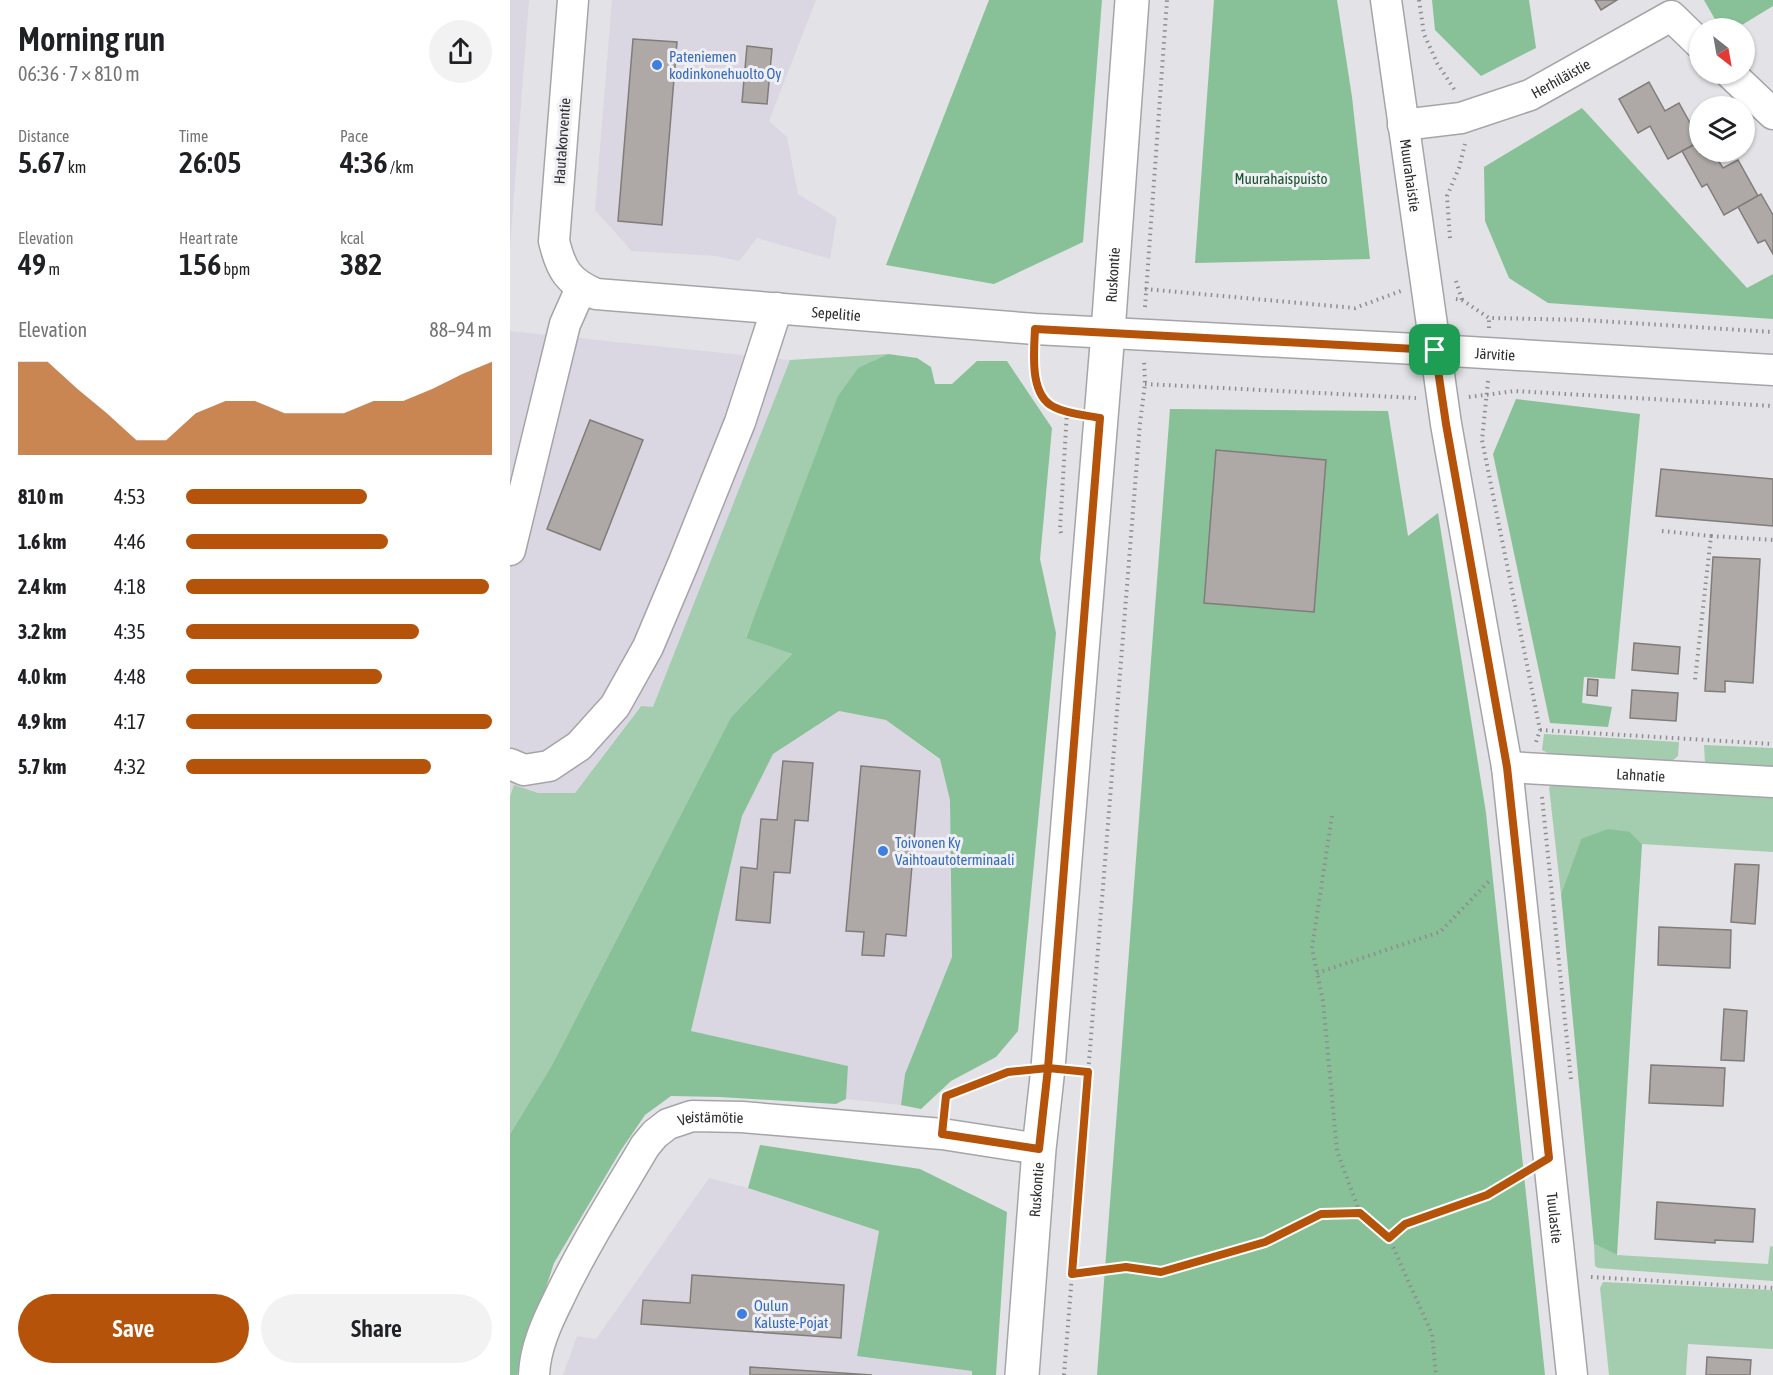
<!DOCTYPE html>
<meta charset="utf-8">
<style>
:root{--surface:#fff;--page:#f2f2f2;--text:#202124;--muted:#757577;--accent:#b45309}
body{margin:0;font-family:"Asap Condensed",sans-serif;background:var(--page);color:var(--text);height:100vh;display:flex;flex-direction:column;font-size:22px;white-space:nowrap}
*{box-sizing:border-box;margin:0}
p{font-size:20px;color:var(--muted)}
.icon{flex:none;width:33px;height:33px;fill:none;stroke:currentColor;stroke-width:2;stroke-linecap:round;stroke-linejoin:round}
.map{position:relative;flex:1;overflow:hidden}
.side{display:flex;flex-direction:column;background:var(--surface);width:510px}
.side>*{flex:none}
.needle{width:39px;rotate:149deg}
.tools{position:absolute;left:1179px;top:18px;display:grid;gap:12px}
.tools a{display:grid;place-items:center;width:66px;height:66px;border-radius:50%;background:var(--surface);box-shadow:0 2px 4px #0004;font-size:30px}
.pin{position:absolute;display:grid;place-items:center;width:51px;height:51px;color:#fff;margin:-26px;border-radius:12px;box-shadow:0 3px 9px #0006}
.round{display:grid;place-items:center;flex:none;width:63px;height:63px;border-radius:32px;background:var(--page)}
.overview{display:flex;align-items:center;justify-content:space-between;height:102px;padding:0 18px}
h1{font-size:33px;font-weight:600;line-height:45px}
.metrics{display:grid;grid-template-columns:repeat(3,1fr);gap:9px;height:102px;padding:6px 18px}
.metrics div{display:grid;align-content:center}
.metrics b{font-size:30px;font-weight:600}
.metrics small{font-size:16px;font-weight:400}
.metrics p{font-size:16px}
.chart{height:168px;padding:12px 18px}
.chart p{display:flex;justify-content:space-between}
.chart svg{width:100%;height:108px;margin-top:6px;fill:var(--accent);opacity:.7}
.action{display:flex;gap:12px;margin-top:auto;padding:12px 18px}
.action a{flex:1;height:69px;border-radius:36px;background:var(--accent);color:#fff;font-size:24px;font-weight:600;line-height:69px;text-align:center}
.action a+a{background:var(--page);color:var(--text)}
ul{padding:0 18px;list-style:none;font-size:20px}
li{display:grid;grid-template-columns:96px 72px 1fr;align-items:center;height:45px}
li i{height:15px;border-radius:8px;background:var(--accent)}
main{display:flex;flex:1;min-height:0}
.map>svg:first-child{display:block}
</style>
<main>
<section class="side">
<div class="overview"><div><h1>Morning run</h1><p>06:36 · 7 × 810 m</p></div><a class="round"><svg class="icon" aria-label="share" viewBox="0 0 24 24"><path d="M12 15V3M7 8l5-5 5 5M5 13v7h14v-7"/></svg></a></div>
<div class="metrics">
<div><p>Distance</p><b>5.67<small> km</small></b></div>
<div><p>Time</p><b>26:05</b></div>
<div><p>Pace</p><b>4:36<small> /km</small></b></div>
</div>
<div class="metrics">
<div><p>Elevation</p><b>49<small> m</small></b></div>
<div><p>Heart rate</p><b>156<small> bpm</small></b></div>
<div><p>kcal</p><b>382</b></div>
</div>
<div class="chart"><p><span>Elevation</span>88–94 m</p>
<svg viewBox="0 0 160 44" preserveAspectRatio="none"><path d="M0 44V6L10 6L20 17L30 27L40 38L50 38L60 27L70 22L80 22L90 27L100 27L110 27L120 22L130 22L140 17L150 11L160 6V44z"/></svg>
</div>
<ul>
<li><b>810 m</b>4:53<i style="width:59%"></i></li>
<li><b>1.6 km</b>4:46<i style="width:66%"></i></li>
<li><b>2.4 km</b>4:18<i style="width:99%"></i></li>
<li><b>3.2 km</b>4:35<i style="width:76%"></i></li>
<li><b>4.0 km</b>4:48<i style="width:64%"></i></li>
<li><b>4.9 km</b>4:17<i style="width:100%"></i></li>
<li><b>5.7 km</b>4:32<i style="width:80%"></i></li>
</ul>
<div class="action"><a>Save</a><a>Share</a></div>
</section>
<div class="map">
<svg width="1263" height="1375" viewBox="0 0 1263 1375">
<rect width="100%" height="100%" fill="#e3e2e6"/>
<!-- built -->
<g fill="#dad7e2">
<polygon points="0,0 19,0 0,247"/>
<polygon points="102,0 306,0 259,121 277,137 288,194 327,218 320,259 247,238 229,261 206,256 122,251 85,210"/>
<polygon points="0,331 280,360 143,708 130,706 65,793 28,793 4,786 0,796"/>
<polygon points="329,711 376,720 430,760 440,800 442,957 395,1074 391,1105 336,1099 338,1066 181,1031 231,816 263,754"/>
<polygon points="199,1178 238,1188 369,1231 347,1355 462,1371 462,1375 53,1375 67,1336 86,1339"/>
</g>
<!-- green -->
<g fill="#a4ccae">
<polygon points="378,354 349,367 236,637 282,654 221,717 42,1065 0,1134 0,796 4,785 28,793 65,793 131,706 143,707 280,360"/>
<polygon points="1034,734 1169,742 1168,756 1162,761 1040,754 1032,750"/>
<polygon points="1194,745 1263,748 1263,768 1195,764"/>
<polygon points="1050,782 1263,795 1263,852 1132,844 1120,832 1071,839 1051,894 1039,787"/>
<polygon points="1084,1244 1107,1255 1258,1264 1260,1246 1263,1247 1263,1281 1088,1268 1085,1266"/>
<polygon points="1093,1282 1263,1290 1263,1349 1178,1344 1176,1375 1099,1375 1090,1288"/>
</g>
<!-- forest -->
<g fill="#88c098">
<polygon points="479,0 592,0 573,242 484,284 376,265"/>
<polygon points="704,0 827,0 842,97 860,259 685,263"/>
<polygon points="922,0 1019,0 1026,48 971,76 925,30"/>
<polygon points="1194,0 1263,0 1263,6 1227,28 1210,28"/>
<polygon points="1072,108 1237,288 1263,274 1263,319 1038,303 999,278 975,221 974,167"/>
<polygon points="378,354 407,358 421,367 425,384 442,384 467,361 497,361 542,428 530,559 546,633 508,1031 486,1057 441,1081 411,1109 391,1105 395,1074 442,957 440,800 430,759 376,720 329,711 263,754 232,816 181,1031 338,1066 336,1099 326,1104 210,1097 161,1096 135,1115 111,1150 44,1263 7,1375 0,1375 0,1134 42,1065 221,717 282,654 236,638 328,396 349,367"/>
<polygon points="1006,399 1130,414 1105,679 1074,677 1072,703 1102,707 1098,727 1040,723 983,454"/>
<polygon points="660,409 878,411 898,536 928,513 976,813 1035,1375 587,1375"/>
<polygon points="1098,829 1120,832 1132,844 1107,1255 1084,1244 1051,894 1071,839"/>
<polygon points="250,1145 410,1169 497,1212 486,1375 462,1375 462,1371 347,1356 369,1231 238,1188"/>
</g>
<!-- building -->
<g fill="#aea9a7" stroke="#807c7a" stroke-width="1.5">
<polygon points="1085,0 1107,0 1091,10"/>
<polygon points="123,39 167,42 152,225 108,221"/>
<polygon points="237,46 262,49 257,104 232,102"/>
<polygon points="1139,82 1155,111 1169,103 1190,141 1158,159 1140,126 1128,133 1109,99"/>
<polygon points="1190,142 1190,152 1203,152 1213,168 1228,160 1248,196 1214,215 1197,184 1192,187 1172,151"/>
<polygon points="1251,194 1263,215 1263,254 1255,240 1248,243 1228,207"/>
<polygon points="80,420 133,440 90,550 37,529"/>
<polygon points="706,450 816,460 804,612 694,603"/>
<polygon points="1151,469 1263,479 1263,526 1146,516"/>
<polygon points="1203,557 1250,559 1243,683 1215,681 1215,692 1195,691"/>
<polygon points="1124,643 1170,647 1168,674 1122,670"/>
<polygon points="1078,679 1088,680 1087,696 1077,695"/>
<polygon points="1122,690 1168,693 1166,721 1120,718"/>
<polygon points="273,761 303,763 298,821 285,820 280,873 264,872 260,923 226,920 231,867 247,869 251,819 267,820"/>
<polygon points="351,766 410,771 396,936 376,934 374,956 352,955 354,932 336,931"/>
<polygon points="1225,864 1249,865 1245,924 1221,922"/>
<polygon points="1149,927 1221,930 1220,968 1148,965"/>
<polygon points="1214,1009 1237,1011 1234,1061 1211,1060"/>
<polygon points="1141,1065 1215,1068 1213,1106 1139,1103"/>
<polygon points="1147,1202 1245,1209 1243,1242 1205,1240 1205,1243 1145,1239"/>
<polygon points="182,1275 334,1285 331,1338 131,1324 133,1300 180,1303"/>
<polygon points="1197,1357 1241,1360 1240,1375 1196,1375"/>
<polygon points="240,1367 362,1375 240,1375"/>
</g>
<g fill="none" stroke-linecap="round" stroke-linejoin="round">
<!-- minor casing -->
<g stroke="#a6a4a8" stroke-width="33">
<g id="minor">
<path id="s1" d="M63,0L44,241C51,270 58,282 86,294L525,329L925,350L1263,370"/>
<path id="s2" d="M876,0L936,424L997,767L1062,1375"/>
<polyline points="1221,74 1263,114"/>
<path id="s3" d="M893,125L951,118L1020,95L1161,16L1190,44"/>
<polyline points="0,550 55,324 71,288"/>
<polyline points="0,764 14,770 39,766 69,746 105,706 138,647 173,564 230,422 267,308"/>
<path id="s4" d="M997,767L1263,782"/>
<path id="s5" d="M24,1375C25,1349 36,1324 48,1300C73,1247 105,1197 135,1146L145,1134L158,1124L182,1116L232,1117L432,1134L529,1149"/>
</g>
</g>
<!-- major casing -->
<g stroke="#a6a4a8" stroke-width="36">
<g id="major">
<path id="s6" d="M512,1375L529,1149L538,1068L598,332L622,0"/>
</g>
</g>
<!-- path -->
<g stroke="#8e8d90" stroke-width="4" stroke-dasharray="1.5 4.5" stroke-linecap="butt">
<polyline points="909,0 914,34 927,63 946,92"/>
<polyline points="940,238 937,196 949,168 955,144"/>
<polyline points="946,281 952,300"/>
<polyline points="635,289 845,308 891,291"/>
<polyline points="946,299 952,300 979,318 1074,320 1263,332"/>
<polyline points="635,307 657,0"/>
<polyline points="979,328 979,318"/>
<path d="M524,355C524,387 530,406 564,413"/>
<polyline points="978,381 972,440 1030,730 1026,742"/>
<polyline points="635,384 906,398"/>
<polyline points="959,397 1005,391 1263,406"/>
<polyline points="1152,531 1201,536 1185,680"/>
<polyline points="551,533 550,529 557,411"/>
<polyline points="1201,536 1263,540"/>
<polyline points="1030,730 1263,744"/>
<polyline points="1032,797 1061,1079"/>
<polyline points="822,816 802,948 813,1001 827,1151 850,1213"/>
<polyline points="807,973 930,932 981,879"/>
<polyline points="434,1107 436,1096 498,1072 508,1071"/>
<polyline points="879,1238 895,1224 977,1195 1015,1173"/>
<polyline points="562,1274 616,1267 651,1272 755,1242 811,1214 850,1213 879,1238 922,1334 926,1375"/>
<polyline points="1081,1277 1263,1288"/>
<polyline points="554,1375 630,423 635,384 634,360"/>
</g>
<!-- minor -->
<use href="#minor" stroke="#fff" stroke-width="30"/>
<!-- major -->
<use href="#major" stroke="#fff" stroke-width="33"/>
</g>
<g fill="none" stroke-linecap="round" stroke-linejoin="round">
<!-- route casing -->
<g stroke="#fff" stroke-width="12">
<path id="route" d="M925,350L525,329C524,352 519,395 544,407C557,414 575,415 590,418L538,1068L498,1072L436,1096L432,1134L529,1149L538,1068L578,1072L562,1274L616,1267L651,1272L755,1242L811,1214L850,1213L879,1238L895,1224L977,1195L1039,1158L997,767L936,424L925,350"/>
</g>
<!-- route -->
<use href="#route" stroke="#b45309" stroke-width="8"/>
</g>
<!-- markers -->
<g fill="#3f7fe0" stroke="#f0eff3" stroke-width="2">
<circle cx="147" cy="65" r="6"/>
<circle cx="373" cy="851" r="6"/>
<circle cx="232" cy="1314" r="6"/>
</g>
<g text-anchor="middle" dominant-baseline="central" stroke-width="6" stroke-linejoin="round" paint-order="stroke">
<!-- shop labels -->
<g font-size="15" fill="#366cbe" stroke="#f0eff3" text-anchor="start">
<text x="159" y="56">Pateniemen<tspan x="159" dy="17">kodinkonehuolto Oy</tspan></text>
<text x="385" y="842">Toivonen Ky<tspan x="385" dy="17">Vaihtoautoterminaali</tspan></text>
<text x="244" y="1305">Oulun<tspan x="244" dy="17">Kaluste-Pojat</tspan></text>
</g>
<!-- street labels -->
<g font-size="15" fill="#302f31" stroke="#f0eff3">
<text stroke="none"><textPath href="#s3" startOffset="166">Herhiläistie</textPath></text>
<text transform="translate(52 141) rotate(-86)">Hautakorventie</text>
<text stroke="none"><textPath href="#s2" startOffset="177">Muurahaistie</textPath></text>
<text stroke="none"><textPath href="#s6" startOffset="1104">Ruskontie</textPath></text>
<text stroke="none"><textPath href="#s1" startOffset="554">Sepelitie</textPath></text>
<text stroke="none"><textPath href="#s1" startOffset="1214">Järvitie</textPath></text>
<text stroke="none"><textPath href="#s4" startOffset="134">Lahnatie</textPath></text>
<text stroke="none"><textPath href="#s5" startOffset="332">Veistämötie</textPath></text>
<text stroke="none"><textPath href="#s6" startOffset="186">Ruskontie</textPath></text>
<text stroke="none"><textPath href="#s2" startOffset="1230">Tuulastie</textPath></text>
</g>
<!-- park labels -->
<g font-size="15" fill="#16542f" stroke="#f0eff3">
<text x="771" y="178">Muurahaispuisto</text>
</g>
</g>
</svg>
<div class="tools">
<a><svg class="needle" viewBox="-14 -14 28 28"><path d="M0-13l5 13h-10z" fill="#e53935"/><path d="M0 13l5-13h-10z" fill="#757577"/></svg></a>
<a><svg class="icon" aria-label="layers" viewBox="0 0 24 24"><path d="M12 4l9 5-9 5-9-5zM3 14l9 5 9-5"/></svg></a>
</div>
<div class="pin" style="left:925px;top:350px;background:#1e9e55"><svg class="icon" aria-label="arrive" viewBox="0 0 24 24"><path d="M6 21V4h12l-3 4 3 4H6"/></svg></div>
</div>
</main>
